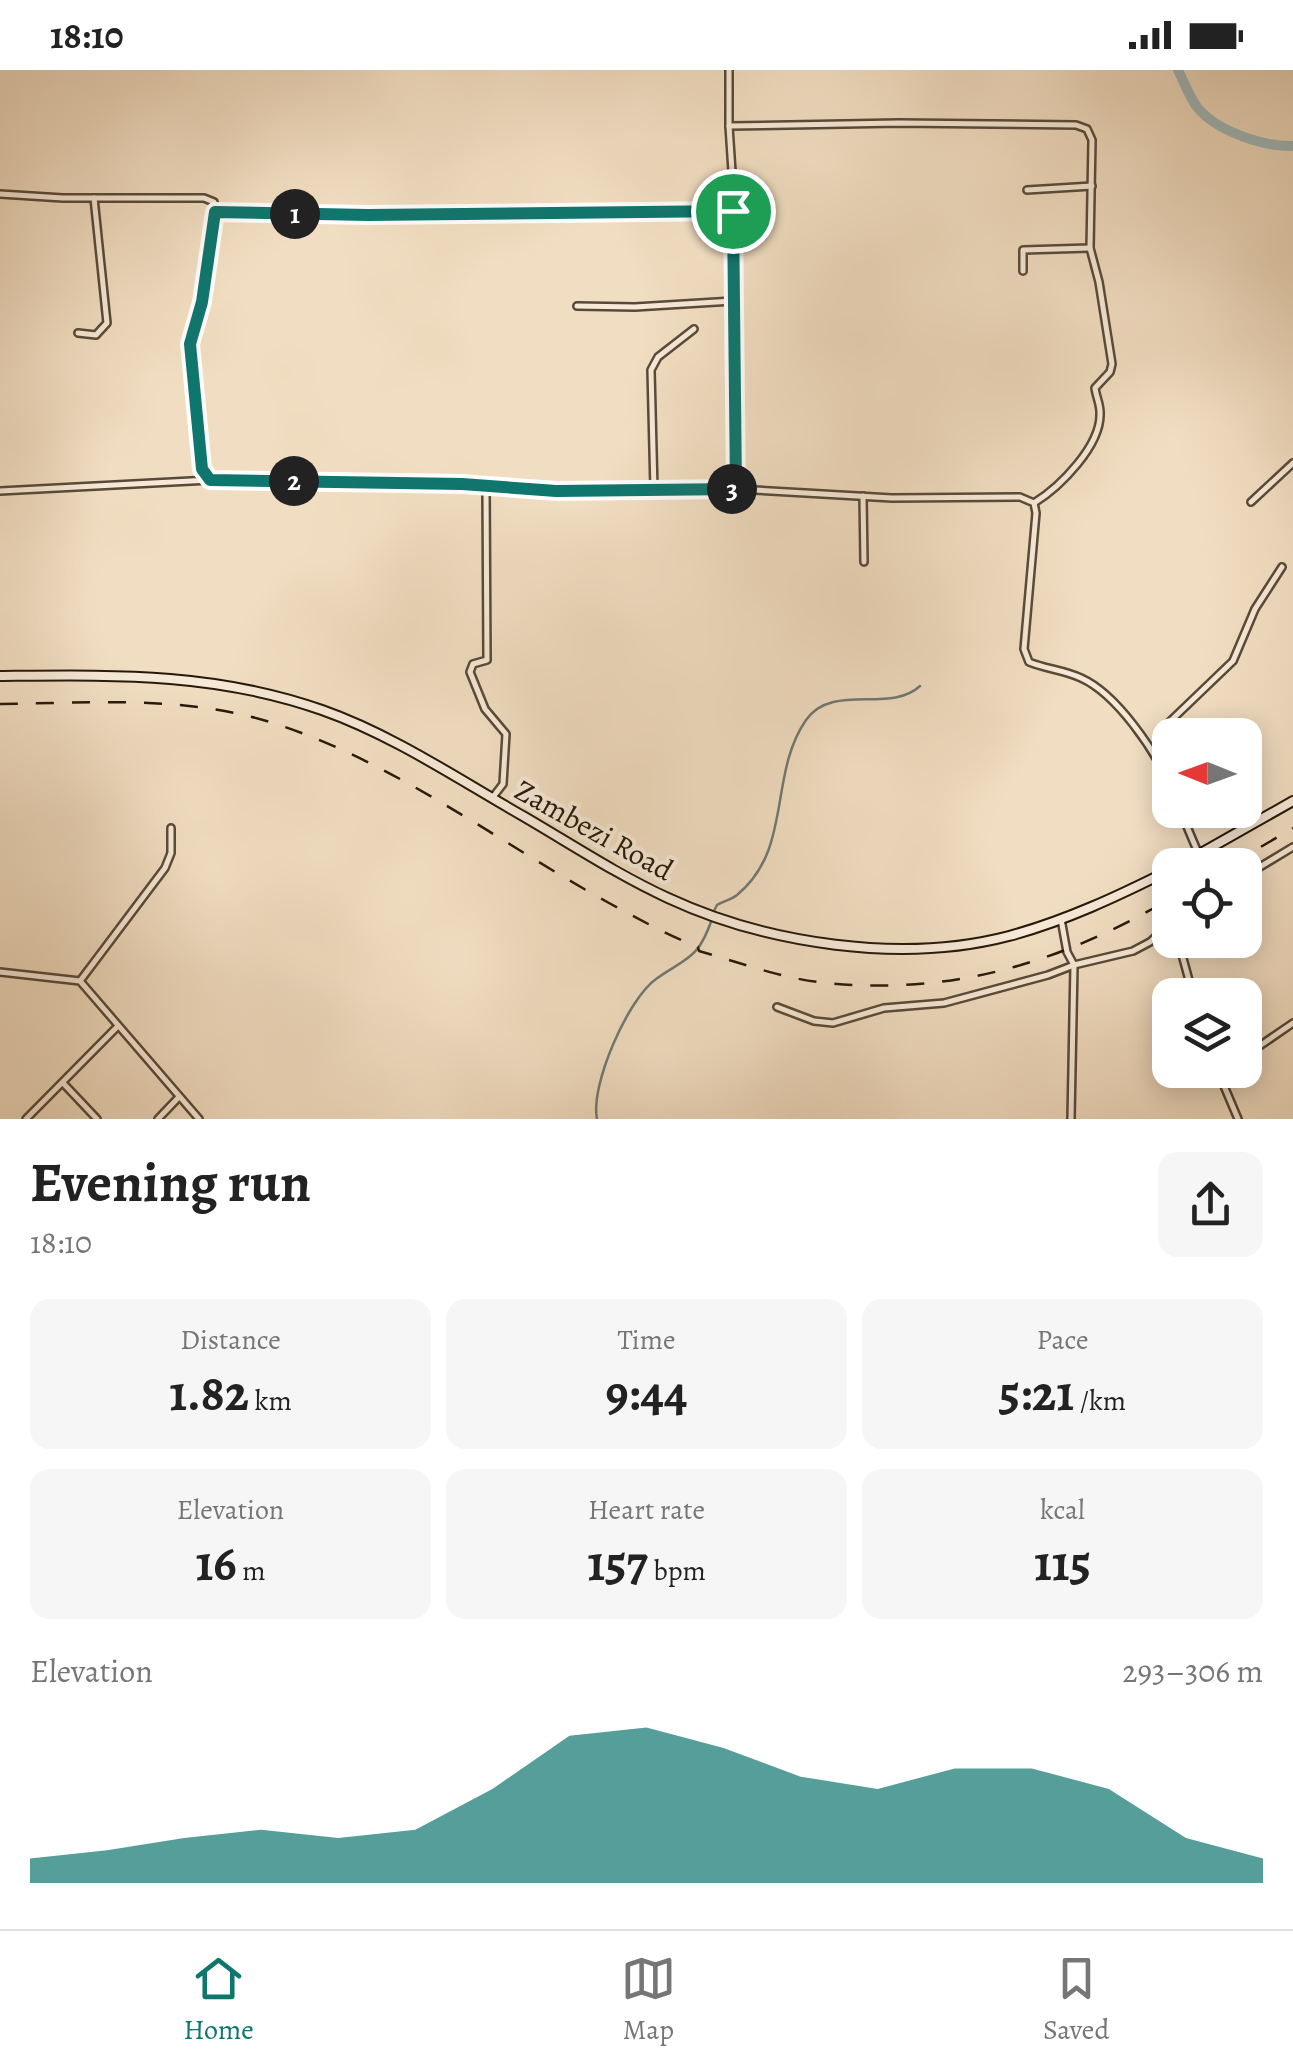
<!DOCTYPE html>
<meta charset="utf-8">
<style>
:root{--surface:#fff;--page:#f6f6f6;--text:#222;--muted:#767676;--line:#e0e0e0;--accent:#0f766e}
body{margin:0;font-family:Alegreya,serif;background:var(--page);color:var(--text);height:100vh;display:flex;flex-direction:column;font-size:38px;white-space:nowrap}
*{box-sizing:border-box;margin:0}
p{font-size:32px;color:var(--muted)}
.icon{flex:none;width:55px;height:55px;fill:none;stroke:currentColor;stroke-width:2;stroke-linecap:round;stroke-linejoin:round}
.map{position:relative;height:1049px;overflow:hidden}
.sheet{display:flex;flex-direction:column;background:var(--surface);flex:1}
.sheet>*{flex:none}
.needle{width:65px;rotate:271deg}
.buttons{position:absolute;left:1152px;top:648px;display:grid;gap:20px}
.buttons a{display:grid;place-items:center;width:110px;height:110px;border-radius:20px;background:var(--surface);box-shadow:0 5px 25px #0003;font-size:50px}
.pin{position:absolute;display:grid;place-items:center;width:85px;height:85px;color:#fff;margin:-42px;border:5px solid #fff;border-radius:50%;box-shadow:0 2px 10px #0007}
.km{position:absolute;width:50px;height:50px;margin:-25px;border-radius:50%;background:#222;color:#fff;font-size:28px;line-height:50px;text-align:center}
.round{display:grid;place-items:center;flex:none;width:105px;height:105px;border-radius:20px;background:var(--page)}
.head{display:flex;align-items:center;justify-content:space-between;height:170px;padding:0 30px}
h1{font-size:55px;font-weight:700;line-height:75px}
.figures{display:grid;grid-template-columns:repeat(3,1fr);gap:15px;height:170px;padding:10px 30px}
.figures div{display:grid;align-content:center;border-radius:20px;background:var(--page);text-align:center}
.figures b{font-size:50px;font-weight:700}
.figures small{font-size:28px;font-weight:400}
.figures p{font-size:28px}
.chart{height:280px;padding:20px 30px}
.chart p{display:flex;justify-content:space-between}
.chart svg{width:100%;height:180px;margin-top:10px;fill:var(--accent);opacity:.7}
.status{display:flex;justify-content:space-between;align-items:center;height:70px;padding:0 50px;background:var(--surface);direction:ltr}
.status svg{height:28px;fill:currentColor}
.dock{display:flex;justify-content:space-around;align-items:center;height:140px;border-top:2px solid var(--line);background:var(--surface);font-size:28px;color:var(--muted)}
.dock a{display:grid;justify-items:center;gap:5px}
.dock .selected{color:var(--accent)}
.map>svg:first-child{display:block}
</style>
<div class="status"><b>18:10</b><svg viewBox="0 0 49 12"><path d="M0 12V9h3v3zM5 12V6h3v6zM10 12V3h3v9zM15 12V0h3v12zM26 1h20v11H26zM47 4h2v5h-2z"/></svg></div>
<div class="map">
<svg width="1293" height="1049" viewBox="0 0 1293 1049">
<rect width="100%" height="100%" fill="#f1ddc1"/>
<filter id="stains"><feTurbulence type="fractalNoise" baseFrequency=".002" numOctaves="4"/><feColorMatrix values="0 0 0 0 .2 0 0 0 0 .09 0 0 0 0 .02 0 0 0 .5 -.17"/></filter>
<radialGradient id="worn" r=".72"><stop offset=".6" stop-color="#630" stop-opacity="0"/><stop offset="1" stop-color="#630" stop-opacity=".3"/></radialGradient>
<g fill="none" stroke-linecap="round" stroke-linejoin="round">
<!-- stream -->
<g stroke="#6f7975" stroke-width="2.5">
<path d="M714,841L717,835C723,831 731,830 737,825C793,779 768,705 806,650C833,612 890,644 920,616"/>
<path d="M597,1049C590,1015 628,929 656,909C687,887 698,890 712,849"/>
</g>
<!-- river -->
<path stroke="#9fb9bd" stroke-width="10" d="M1178,0C1184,12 1189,26 1197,37C1216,61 1264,77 1293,76"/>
<!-- street casing -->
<g stroke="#594a38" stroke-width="10">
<g id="street">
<polyline points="729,0 729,56"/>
<polyline points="1027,120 1092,116"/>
<polyline points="0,124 63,128 204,128 214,132 215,142 207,204 190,285 202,399 210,410"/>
<polyline points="215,142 369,145 733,141"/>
<polyline points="1023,201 1023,180 1090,178"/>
<polyline points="577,236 635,237 733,231"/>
<polyline points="78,263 96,265 107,253 94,128"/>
<polyline points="486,416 487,590 473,594 470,602 485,639 506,664 503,714 493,727"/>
<path d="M736,419L734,132L729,56L899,53L1076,55L1087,59L1092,70L1090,178L1099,212L1112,294L1110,302L1095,318C1096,326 1100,334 1100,342C1102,375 1060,417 1034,433"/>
<polyline points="654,420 651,300 658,287 694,259"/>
<path d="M0,421L210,410L462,414L556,421L736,419L892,428L1020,427L1034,433L1036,443L1024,579L1029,592C1046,599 1064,600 1081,608C1117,624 1155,681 1170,715"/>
<polyline points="863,426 864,492"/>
<polyline points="1251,432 1293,393"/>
<polyline points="1156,683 1159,662 1233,591 1255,539 1282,497"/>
<polyline points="1180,740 1199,785"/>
<polyline points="1245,806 1293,777"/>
<polyline points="1061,849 1067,882 1074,895 1071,1049"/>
<polyline points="1178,870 1193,925"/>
<polyline points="1216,870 1216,871"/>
<polyline points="0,902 80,911 199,1049"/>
<polyline points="80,911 165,798 171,783 171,758"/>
<polyline points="777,937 814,951 833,953 884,938 944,933 1048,905 1074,895 1133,881 1150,872 1170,853"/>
<polyline points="1245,986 1293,953"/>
<polyline points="1218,1000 1219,1004 1225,1000"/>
<polyline points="1219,1004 1238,1049"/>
<polyline points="63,1013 97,1049"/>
<polyline points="26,1049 118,956"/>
<polyline points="158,1049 178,1028"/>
</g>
</g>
<!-- secondary casing -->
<g stroke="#26190a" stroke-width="12">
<g id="secondary">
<path d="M0,606C112,605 214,602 322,640C393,665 458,709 523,746C571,774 618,805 668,828C767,874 902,894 1009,866C1065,851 1118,826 1170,800"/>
<polyline points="1180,795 1293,731"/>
</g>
</g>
<!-- street -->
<use href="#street" stroke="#f6e9d7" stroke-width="5"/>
<!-- secondary -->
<use href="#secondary" stroke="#f6e9d7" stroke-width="8"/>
<!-- rail -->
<g stroke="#26190a" stroke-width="2.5" stroke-dasharray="18 18" stroke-linecap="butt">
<path d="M0,634C90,633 186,625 273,653C395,692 498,772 609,833C639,849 667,865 698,877L699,881C738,892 778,907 818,912C948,927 1058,894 1170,829"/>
<polyline points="1230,795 1293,758"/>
</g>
</g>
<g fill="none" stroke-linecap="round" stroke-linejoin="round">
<!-- route casing -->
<g stroke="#fff" stroke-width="20">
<polygon id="route" points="733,141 736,419 556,421 462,414 210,410 202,399 190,274 202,232 215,142 368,145"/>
</g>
<!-- route -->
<use href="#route" stroke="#0f766e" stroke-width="12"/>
</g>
<g text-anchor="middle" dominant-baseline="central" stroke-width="8" stroke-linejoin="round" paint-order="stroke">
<!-- street labels -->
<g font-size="30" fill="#26190a" stroke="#f6e9d7">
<text transform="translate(594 760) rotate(29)">Zambezi Road</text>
</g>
</g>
<rect width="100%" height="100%" filter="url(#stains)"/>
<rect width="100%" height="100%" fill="url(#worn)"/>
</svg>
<div class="buttons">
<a><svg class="needle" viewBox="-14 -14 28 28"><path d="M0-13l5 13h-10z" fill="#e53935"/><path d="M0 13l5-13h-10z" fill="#767676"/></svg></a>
<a><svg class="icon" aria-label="locate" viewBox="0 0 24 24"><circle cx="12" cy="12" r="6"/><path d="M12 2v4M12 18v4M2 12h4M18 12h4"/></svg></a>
<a><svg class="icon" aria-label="layers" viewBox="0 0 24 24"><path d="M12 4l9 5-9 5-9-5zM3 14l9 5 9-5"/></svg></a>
</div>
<div class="pin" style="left:733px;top:141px;background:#1e9e55"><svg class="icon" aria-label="arrive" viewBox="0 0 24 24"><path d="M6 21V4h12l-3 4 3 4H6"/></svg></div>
<b class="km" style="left:295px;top:144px">1</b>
<b class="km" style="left:294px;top:411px">2</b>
<b class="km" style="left:732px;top:419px">3</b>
</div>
<section class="sheet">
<div class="head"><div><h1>Evening run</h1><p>18:10</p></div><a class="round"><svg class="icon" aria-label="share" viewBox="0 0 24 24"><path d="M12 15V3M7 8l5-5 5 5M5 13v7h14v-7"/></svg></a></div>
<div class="figures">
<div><p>Distance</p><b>1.82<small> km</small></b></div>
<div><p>Time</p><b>9:44</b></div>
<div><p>Pace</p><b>5:21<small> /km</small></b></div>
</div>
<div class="figures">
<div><p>Elevation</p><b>16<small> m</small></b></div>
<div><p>Heart rate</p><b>157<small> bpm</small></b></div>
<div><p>kcal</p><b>115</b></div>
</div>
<div class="chart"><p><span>Elevation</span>293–306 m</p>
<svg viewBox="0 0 160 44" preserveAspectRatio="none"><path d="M0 44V38L10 36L20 33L30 31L40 33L50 31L60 21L70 8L80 6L90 11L100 18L110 21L120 16L130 16L140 21L150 33L160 38V44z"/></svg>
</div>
</section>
<nav class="dock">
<a class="selected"><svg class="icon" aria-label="home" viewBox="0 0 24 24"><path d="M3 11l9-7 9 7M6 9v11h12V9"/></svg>Home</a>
<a><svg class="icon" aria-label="map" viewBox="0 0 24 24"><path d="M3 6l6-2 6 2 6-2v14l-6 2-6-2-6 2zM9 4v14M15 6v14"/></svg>Map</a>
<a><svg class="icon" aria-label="saved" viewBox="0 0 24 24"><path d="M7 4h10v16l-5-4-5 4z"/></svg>Saved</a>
</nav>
